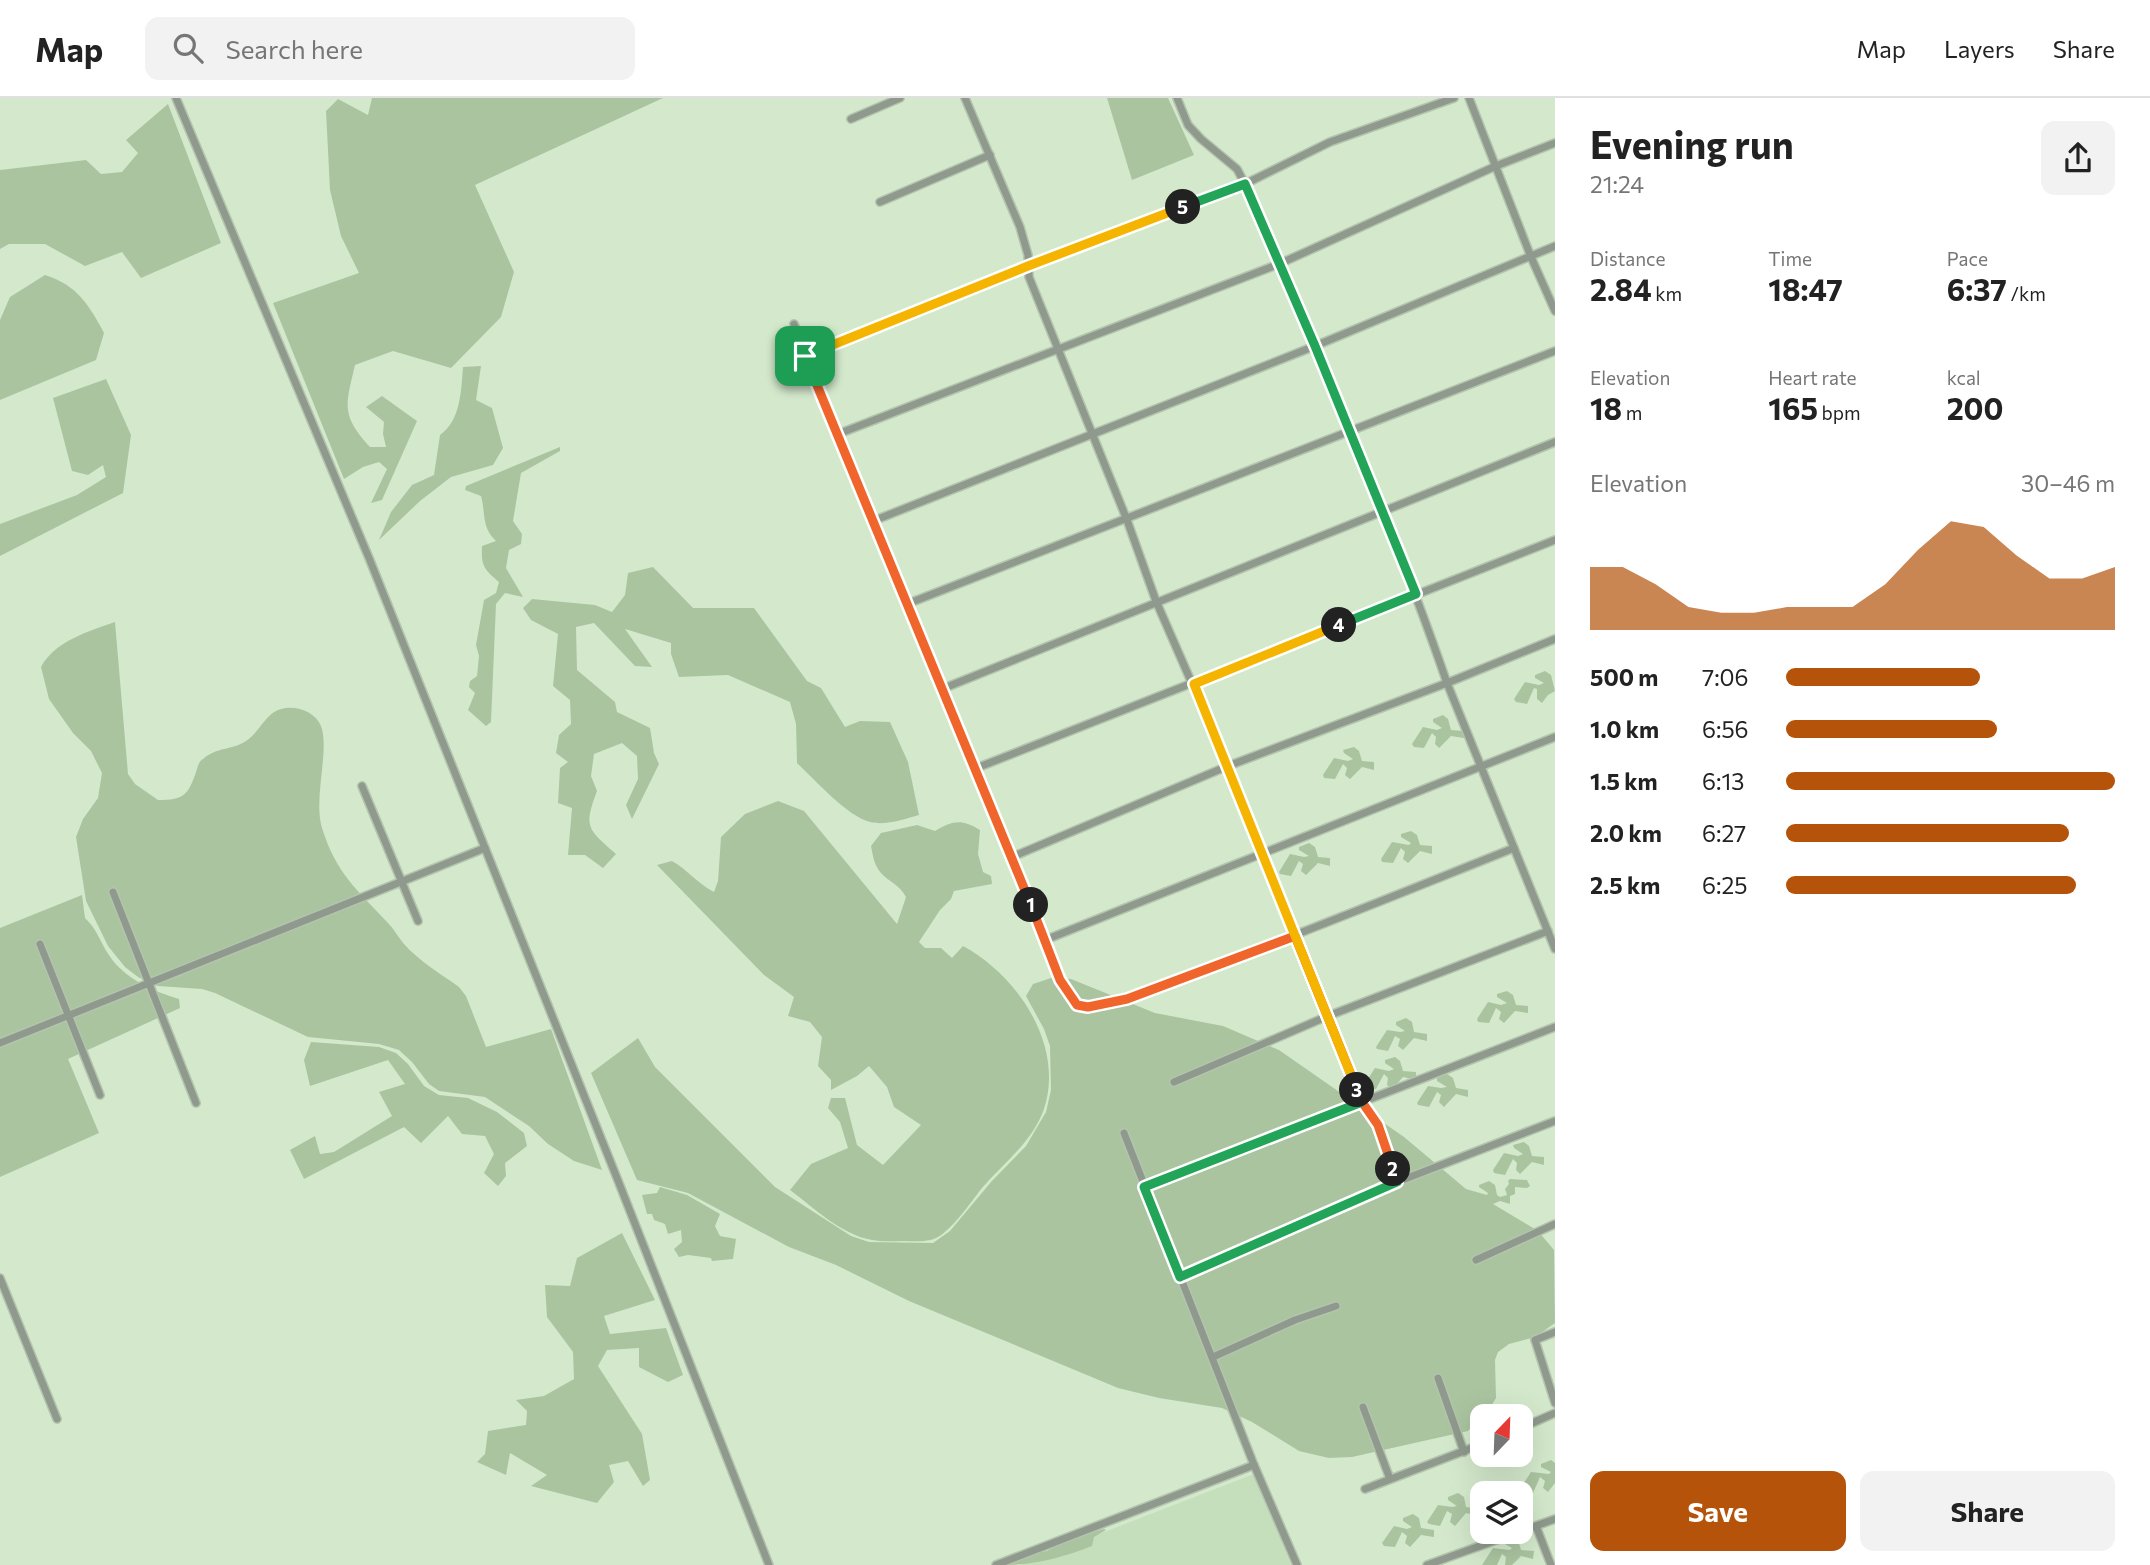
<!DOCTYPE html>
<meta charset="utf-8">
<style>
:root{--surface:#fff;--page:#f2f2f2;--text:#222;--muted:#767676;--line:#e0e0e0;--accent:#b45309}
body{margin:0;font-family:Commissioner,sans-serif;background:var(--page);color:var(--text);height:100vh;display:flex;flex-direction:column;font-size:26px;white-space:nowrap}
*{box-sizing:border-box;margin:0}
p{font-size:23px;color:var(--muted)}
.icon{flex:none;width:38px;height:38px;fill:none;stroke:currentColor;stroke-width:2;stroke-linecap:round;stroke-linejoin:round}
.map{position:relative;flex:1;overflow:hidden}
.panel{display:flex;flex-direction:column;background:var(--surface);width:595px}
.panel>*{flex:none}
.needle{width:46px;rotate:23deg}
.fabs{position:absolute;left:1470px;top:1306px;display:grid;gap:14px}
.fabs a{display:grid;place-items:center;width:63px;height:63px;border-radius:14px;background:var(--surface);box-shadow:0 7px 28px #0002;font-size:35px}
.pin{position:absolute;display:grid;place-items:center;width:60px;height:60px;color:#fff;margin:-30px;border-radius:14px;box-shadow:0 4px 10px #0006}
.km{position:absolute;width:35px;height:35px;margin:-18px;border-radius:50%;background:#222;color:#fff;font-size:19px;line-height:35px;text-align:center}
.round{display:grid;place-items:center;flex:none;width:74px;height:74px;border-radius:14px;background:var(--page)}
.overview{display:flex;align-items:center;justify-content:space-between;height:119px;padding:0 35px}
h1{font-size:38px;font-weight:700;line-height:52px}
.metrics{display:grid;grid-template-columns:repeat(3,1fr);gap:10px;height:119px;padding:7px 35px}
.metrics div{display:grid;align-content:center}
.metrics b{font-size:30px;font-weight:700}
.metrics small{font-size:19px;font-weight:400}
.metrics p{font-size:19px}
.chart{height:196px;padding:14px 35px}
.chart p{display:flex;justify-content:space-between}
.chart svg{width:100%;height:126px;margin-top:7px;fill:var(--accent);opacity:.7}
.cta{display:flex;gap:14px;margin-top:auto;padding:14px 35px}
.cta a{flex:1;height:80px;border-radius:14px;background:var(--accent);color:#fff;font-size:28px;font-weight:700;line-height:80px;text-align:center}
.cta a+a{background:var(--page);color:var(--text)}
ul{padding:0 35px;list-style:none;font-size:23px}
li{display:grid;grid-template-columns:112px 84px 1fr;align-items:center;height:52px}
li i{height:18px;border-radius:9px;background:var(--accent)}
header{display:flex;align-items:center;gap:42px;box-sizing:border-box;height:98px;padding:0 35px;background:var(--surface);border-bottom:2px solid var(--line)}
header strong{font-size:33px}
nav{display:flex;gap:38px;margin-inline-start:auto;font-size:24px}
.search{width:490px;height:63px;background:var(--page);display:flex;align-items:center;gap:18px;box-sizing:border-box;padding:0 24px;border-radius:14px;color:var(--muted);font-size:26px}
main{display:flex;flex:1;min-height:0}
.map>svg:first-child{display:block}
</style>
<header>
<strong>Map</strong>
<div class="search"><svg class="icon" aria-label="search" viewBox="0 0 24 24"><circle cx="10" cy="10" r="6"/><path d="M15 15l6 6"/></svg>Search here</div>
<nav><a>Map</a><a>Layers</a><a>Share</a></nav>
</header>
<main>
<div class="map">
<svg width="1555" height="1467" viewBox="0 0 1555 1467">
<rect width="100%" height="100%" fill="#d4e9cc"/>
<!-- built -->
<polygon fill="#c5dfbc" points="1254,1376 1291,1467 1019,1467"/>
<!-- green -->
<g fill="#aac4a0">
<path d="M372,0H663L475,87L514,174L501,219L451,270L393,253L355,267C346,306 340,317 370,349H386L383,336L384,324L366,309L382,298L417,323L382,402L371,405L387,371L379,364L363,369L344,381L273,205L359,175L341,138L330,92L326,13L338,1L368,17Z"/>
<polygon points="1107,0 1168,0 1194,57 1132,82"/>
<polygon points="168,6 221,145 141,180 122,154 85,168 45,146 9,146 0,151 0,72 86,62 101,76 122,74 138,55 126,42"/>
<path d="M45,177C77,187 89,207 104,235L96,262L0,302V222L10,199Z"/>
<path d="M481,268L476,302L492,310L503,350L493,367L451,379L420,403L379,442L391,414L412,387L434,377L440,337C461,322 461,293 463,269Z"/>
<polygon points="106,281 131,337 123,395 0,458 0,426 77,397 106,379 103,367 88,377 72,373 53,300"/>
<path d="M560,349V353L521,375L513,423L522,436L521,446L509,452L506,470L523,499L505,495L496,506L491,624L486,628L468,612L475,595L469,589L470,583L477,578L479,558L476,547L484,502L496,495L499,484C484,471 481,468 482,448L496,443C481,429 486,416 481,398L465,392L466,388Z"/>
<path d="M653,469L693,510H754L807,583L821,590L845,629L860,623L890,624L908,664L919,717C905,721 885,728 870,724C847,718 815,682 797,665L796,626L790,604L728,577L679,579L671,556V545L625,531L652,569L635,568L594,525L576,529L577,572L615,604L617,614L650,630L654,655L659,666L632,721L626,707L638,681L637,658L622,645L594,656L591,678L597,693C583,730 588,731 616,756L603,770L585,757H568L572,710L558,705L560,670L568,664L556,655L559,637L571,626L570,602L553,588L558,536L531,522L523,510L532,501L595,507L612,514L625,497L628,475Z"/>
<path d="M115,524L128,676L135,686L158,702C183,702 188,698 196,674C198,669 198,664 203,661C216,649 233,652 246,643C262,632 266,612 286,610C299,608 316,615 321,628C330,652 313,700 322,730C336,775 357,792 388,825C394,831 398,839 404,846C419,863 441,876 459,889L466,898L486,949L551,931L602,1072L574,1063L548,1046L529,1028L485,999L439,993L429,986L412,964L399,952L379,946L308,939L215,895L202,891L158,888L138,879L125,869L108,848L86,803L76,739L83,721L98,700L102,675L91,653L73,635L49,601L41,569C55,543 89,533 115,524Z"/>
<polygon points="1545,573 1551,577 1555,593 1548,597 1542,605 1537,601 1537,591 1534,590 1527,606 1516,604 1514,601 1525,584 1539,587 1544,585 1535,580 1535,577"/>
<polygon points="1443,617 1448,621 1451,632 1464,633 1464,640 1451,638 1439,650 1435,646 1436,639 1432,635 1424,650 1414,649 1412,646 1423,629 1437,632 1442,630 1433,624 1433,621"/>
<polygon points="1354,649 1359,653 1362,663 1374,664 1374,672 1362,669 1350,681 1345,677 1347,670 1343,666 1335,681 1324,680 1323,677 1334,660 1348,663 1353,661 1344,655 1343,652"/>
<path d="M778,703L804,713L897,826L906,799C898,785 890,785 881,775C874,767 873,758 871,748L881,735L917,727L935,733C953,722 962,721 980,732L978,756L983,774L991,778L992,786L954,793L951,801L940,812L919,844L925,850H941L952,860L963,848C1017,877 1065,947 1044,1011C1033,1043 1003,1066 982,1090C971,1104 947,1140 930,1142C922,1144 912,1143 904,1143C894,1143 882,1144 872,1142C842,1137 814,1110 790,1092L811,1066L848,1050L840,1024L828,1010L831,1000H845L857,1047L883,1067L921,1027L894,1009L887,989L869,968L857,978L831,992V982L818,968L822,939L810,924L788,918L794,899L764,877L657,767L672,763C688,772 698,786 714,794L718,783L721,739L745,716Z"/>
<polygon points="1411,733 1417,737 1420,747 1432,748 1432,756 1420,753 1408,765 1403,761 1405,754 1401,750 1393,765 1382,764 1381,761 1392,744 1409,747 1411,745 1401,739 1401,736"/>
<polygon points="1309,745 1315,749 1318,759 1330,760 1330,768 1318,765 1306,777 1301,773 1303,766 1299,763 1291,778 1280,776 1279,774 1290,756 1304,759 1309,758 1299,752 1299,749"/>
<path d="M82,797L85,820C97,831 100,844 109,857C123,880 155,894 179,901L180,910L68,961L99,1035L0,1079V830Z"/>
<polygon points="1051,880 1071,881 1155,915 1223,928 1279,952 1404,1039 1466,1091 1487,1097 1488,1095 1479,1089 1479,1087 1489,1083 1495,1087 1497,1097 1500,1099 1507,1097 1505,1091 1509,1086 1508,1083 1510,1081 1527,1082 1530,1088 1527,1090 1515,1089 1515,1096 1510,1098 1510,1106 1500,1103 1493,1106 1538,1133 1554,1152 1555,1225 1535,1239 1509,1246 1498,1254 1495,1262 1496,1300 1491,1308 1468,1333 1352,1359 1329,1360 1299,1353 1252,1324 1222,1310 1159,1300 1118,1290 909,1203 836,1167 789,1149 688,1095 637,1082 591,975 638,940 655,969 775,1089 851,1138 869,1144 933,1145 950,1133 991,1084 1026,1048 1046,1014 1051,992 1050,948 1044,931 1026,898 1033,886"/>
<polygon points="1507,893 1513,897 1516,907 1528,908 1528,915 1515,913 1504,925 1499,921 1501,914 1496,910 1489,925 1478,924 1477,921 1488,904 1501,907 1507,905 1497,899 1497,896"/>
<polygon points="1406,920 1412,924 1414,934 1427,936 1427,943 1414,940 1403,952 1398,948 1400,941 1395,938 1388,953 1377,951 1376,949 1387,932 1400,934 1405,933 1396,927 1396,924"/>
<polygon points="311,944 379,949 396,955 408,966 424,988 439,997 468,1000 497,1014 524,1035 527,1048 505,1065 506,1078 498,1088 484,1075 494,1056 485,1038 462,1036 448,1018 421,1045 404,1029 304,1081 290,1052 315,1038 320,1056 334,1054 392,1018 379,994 405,986 388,962 310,988 304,962"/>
<polygon points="1395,959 1400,963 1403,973 1416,974 1416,982 1403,979 1392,991 1387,987 1388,980 1384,976 1376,991 1366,990 1364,987 1375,970 1389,973 1394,971 1385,965 1385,962"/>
<polygon points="1447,976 1453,980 1456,990 1468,992 1468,999 1456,996 1444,1009 1439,1004 1441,997 1437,994 1429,1009 1418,1007 1417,1005 1428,988 1441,990 1447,989 1437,983 1437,980"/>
<polygon points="1524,1044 1529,1048 1532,1058 1544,1059 1544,1067 1532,1064 1520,1076 1516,1072 1517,1065 1513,1061 1505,1077 1494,1075 1493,1072 1504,1055 1518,1058 1523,1056 1514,1050 1513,1047"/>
<polygon points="660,1089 687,1097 720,1116 715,1128 720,1138 736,1141 733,1161 712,1163 711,1160 688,1157 679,1159 674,1151 682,1144 681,1132 668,1136 665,1126 654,1122 652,1116 647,1116 642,1097 657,1095"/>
<polygon points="622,1135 655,1202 604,1218 610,1236 666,1230 683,1277 668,1284 639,1269 639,1250 607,1252 598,1268 642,1336 650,1382 643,1388 628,1363 609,1367 614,1384 597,1405 531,1388 547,1377 510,1355 506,1377 477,1364 485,1356 488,1333 526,1327 527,1313 516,1302 544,1298 574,1281 573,1254 547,1219 545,1187 570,1188 577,1160"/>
<polygon points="1551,1362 1555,1365 1555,1385 1548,1394 1543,1390 1545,1383 1540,1379 1533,1395 1521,1391 1520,1395 1504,1394 1504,1391 1514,1387 1520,1391 1531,1374 1549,1376 1551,1374 1541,1369 1541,1366"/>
<polygon points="1458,1395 1464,1399 1466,1409 1479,1411 1479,1418 1466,1415 1455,1428 1450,1424 1452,1416 1447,1413 1440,1428 1429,1426 1427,1424 1438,1407 1452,1409 1457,1408 1448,1402 1448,1399"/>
<polygon points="1413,1416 1419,1420 1421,1430 1434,1432 1434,1439 1421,1437 1410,1449 1405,1445 1407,1438 1402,1434 1395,1449 1384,1448 1382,1445 1394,1428 1407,1431 1412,1429 1403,1423 1403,1420"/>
<path d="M1104,1431L1106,1432L1094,1439L1092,1448C1064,1459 1036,1467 1003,1467L1034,1455L1047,1453L1072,1439Z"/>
<polygon points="1513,1438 1518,1442 1521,1452 1534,1453 1533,1461 1521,1458 1512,1467 1505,1467 1506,1459 1502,1456 1497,1467 1482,1467 1493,1450 1510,1452 1512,1450 1503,1445 1503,1442"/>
</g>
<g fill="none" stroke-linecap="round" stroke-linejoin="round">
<!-- street casing -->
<g stroke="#b3c5ac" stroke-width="10">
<g id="street">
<polyline points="176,0 369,460 617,1080 769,1467"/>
<polyline points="965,0 1020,129 1028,157 1029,179 1127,422 1156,503 1228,668 1362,1004 1555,929"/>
<path d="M1177,0L1188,27L1201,41L1237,71L1245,86C1315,252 1389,416 1447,585L1555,541"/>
<polyline points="1469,0 1531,159 1555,213"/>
<polyline points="851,21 900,0"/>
<polyline points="880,104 990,57"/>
<polyline points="794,226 838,336 1279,166 1496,68 1555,45"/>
<polyline points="805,258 1028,168 1245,86 1330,44 1454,0"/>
<path d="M838,336L974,671L1012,759L1060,882L1077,907C1113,915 1184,880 1219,866C1318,829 1416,789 1514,750"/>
<polyline points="873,423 1315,248 1555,148"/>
<polyline points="907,506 1555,253"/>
<polyline points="942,591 1555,344"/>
<polyline points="974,671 1555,442"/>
<polyline points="362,688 418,823"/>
<polyline points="1012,759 1228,668 1447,585 1555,851"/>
<polyline points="113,794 196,1005"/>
<polyline points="1045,842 1555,639"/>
<polyline points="40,846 100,997"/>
<polyline points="0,945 485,750"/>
<polyline points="1174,984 1328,918 1548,833"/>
<polyline points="1124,1035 1254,1367 1297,1467"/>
<polyline points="1144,1089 1362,1004 1378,1027 1397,1084"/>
<polyline points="1476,1162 1555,1126"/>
<polyline points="1180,1179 1397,1084 1555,1023"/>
<polyline points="0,1180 57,1321"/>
<polyline points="1555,1234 1535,1242 1555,1305"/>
<polyline points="1213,1259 1295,1222 1336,1208"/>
<polyline points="1438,1280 1464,1354"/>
<polyline points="1363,1309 1390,1381"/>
<polyline points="1521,1330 1555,1315"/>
<polyline points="1365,1391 1482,1346"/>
<polyline points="1536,1428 1551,1467"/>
<polyline points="996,1467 1254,1367"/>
<polyline points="1427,1467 1555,1421"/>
</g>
</g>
<!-- street -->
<use href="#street" stroke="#90998d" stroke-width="7"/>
</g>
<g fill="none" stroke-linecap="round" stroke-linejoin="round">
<!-- split-1 casing -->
<g stroke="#fff" stroke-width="14">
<polyline id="split-1" points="805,258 1031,807"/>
</g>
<!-- split-2 casing -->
<g stroke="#fff" stroke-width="14">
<polyline id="split-2" points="1031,807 1060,882 1077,907 1088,909 1127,901 1295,838 1362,1004 1378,1027 1393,1071"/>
</g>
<!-- split-3 casing -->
<g stroke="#fff" stroke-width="14">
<polyline id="split-3" points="1357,992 1362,1004 1144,1089 1180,1179 1397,1084 1393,1071"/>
</g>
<!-- split-4 casing -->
<g stroke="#fff" stroke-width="14">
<polyline id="split-4" points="1339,527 1194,586 1357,992"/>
</g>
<!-- split-5 casing -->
<g stroke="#fff" stroke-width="14">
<polyline id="split-5" points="1183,109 1245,86 1315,248 1416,496 1339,527"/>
</g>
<!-- split-6 casing -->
<g stroke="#fff" stroke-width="14">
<polyline id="split-6" points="805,258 1028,168 1183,109"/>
</g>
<!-- split-1 -->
<use href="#split-1" stroke="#f0652b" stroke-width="9"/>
<!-- split-2 -->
<use href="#split-2" stroke="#f0652b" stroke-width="9"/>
<!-- split-3 -->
<use href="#split-3" stroke="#22a559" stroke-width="9"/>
<!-- split-4 -->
<use href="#split-4" stroke="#f5b400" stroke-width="9"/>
<!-- split-5 -->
<use href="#split-5" stroke="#22a559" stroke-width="9"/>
<!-- split-6 -->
<use href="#split-6" stroke="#f5b400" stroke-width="9"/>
</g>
</svg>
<div class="fabs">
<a><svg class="needle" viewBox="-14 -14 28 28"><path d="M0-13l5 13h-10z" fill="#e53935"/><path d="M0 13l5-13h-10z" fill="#767676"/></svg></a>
<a><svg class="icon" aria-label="layers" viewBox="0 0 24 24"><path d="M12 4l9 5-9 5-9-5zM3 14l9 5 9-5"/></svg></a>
</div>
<div class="pin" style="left:805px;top:258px;background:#1e9e55"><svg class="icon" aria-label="arrive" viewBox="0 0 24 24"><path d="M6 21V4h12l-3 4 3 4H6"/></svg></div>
<b class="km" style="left:1031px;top:807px">1</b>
<b class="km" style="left:1393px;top:1071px">2</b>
<b class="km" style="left:1357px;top:992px">3</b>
<b class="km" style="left:1339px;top:527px">4</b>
<b class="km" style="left:1183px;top:109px">5</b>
</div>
<section class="panel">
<div class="overview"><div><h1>Evening run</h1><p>21:24</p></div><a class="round"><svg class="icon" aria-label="share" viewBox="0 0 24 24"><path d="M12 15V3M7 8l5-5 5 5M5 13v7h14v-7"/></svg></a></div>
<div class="metrics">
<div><p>Distance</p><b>2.84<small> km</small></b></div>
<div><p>Time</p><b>18:47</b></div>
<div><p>Pace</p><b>6:37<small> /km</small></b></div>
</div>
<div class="metrics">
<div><p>Elevation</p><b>18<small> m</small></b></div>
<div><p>Heart rate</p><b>165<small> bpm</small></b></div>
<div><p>kcal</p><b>200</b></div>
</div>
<div class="chart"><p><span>Elevation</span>30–46 m</p>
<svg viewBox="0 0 160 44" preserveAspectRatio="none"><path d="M0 44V22L10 22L20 28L30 36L40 38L50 38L60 36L70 36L80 36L90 28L100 16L110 6L120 8L130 18L140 26L150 26L160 22V44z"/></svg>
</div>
<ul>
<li><b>500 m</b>7:06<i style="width:59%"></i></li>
<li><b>1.0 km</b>6:56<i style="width:64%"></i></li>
<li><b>1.5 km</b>6:13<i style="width:100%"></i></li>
<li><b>2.0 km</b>6:27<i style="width:86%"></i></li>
<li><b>2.5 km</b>6:25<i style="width:88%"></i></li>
</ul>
<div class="cta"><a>Save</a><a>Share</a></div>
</section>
</main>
